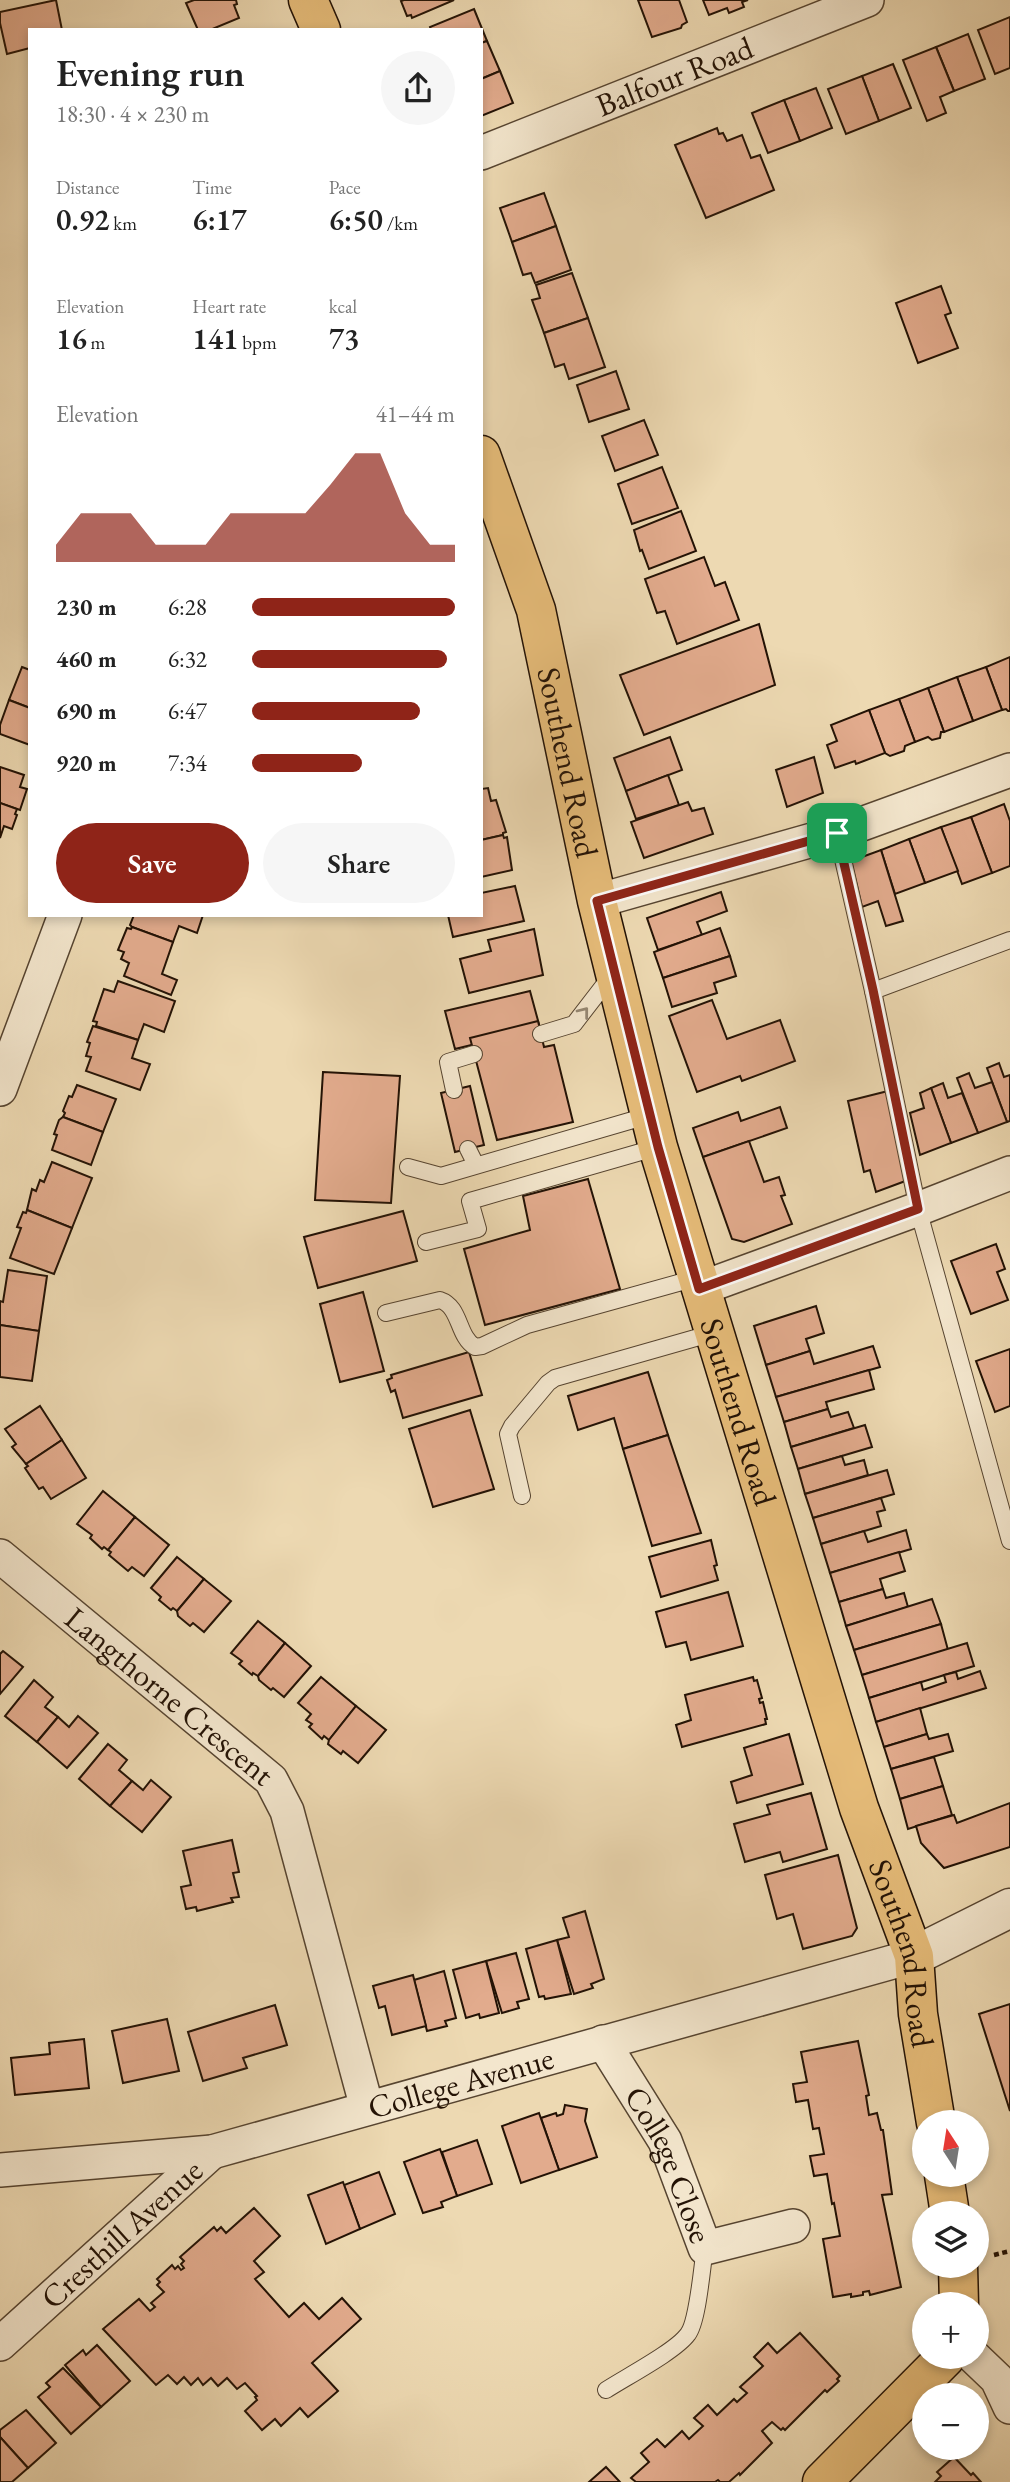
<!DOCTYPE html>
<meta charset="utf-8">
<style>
:root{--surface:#fff;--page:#f6f6f6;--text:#222;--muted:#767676;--accent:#8f2418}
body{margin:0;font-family:"EB Garamond",serif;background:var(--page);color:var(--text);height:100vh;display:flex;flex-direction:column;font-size:26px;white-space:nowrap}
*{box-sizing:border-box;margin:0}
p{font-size:23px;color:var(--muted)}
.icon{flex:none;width:38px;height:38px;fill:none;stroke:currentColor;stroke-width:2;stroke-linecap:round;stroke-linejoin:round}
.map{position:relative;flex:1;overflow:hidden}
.drawer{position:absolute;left:28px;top:28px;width:455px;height:889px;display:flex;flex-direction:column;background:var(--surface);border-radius:0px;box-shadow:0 4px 10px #0003}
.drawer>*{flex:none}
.needle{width:46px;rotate:348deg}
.controls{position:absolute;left:912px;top:2110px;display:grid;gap:14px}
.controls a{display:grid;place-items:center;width:77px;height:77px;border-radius:50%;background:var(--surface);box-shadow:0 4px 10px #0003;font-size:35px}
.pin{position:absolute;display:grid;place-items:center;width:60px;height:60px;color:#fff;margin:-30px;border-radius:14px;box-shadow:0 4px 10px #0006}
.round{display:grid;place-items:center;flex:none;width:74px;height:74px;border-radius:37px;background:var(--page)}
.headline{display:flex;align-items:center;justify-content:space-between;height:119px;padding:0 28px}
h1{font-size:38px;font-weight:600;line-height:52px}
.metrics{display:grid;grid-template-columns:repeat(3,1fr);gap:10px;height:119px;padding:7px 28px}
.metrics div{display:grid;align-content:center}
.metrics b{font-size:30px;font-weight:600}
.metrics small{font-size:19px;font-weight:400}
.metrics p{font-size:19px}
.chart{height:196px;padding:14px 28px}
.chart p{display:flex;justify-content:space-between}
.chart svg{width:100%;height:126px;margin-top:7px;fill:var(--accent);opacity:.7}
.button{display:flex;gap:14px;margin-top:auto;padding:14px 28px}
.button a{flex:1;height:80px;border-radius:42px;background:var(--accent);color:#fff;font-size:28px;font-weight:600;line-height:80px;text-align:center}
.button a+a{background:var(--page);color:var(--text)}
ul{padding:0 28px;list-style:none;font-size:23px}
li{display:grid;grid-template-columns:112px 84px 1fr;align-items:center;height:52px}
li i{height:18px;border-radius:9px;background:var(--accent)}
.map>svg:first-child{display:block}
</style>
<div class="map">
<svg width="1010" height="2482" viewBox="0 0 1010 2482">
<rect width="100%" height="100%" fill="#edd9b2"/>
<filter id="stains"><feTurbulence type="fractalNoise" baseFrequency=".00286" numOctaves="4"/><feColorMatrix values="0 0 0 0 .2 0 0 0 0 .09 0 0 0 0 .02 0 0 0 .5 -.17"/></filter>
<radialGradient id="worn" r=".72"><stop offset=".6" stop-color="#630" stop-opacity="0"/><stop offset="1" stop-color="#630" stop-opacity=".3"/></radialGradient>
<!-- building -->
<g fill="#e2ab8d" stroke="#231205" stroke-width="2">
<polygon points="56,0 62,30 30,30 30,48 7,54 0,23 0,12"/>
<polygon points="194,0 236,0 237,4 234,5 239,18 210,30 198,30 186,3"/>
<polygon points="404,0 454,0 412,18 411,15 407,16 401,1"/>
<polygon points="638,0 679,0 687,22 682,25 681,28 652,37"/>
<polygon points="703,0 748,0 742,2 744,7 729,13 727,8 709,15"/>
<polygon points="474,9 487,41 481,43 481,30 431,30 430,27"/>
<polygon points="1010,17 1010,68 995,74 978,30"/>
<polygon points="968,34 985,79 954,91 936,47"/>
<polygon points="487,41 500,71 481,79 481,43"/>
<polygon points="936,47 954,91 940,97 946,113 927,121 903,60"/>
<polygon points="893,64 911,108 879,121 862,76"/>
<polygon points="500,71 513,103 481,116 481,79"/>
<polygon points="862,76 879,121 846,134 828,89"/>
<polygon points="816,88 832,128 800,141 784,100"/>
<polygon points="784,100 800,141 768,153 752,113"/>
<polygon points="717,128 719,134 723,133 727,141 742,135 751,158 760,155 774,190 706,218 675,145"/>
<polygon points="544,193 556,226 512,242 500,208"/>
<polygon points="556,226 571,270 535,283 531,273 523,275 512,242"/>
<polygon points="572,273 588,318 544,333 532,300 540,298 536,285"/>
<polygon points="941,286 951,313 945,315 958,348 918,363 896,303"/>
<polygon points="588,318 605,367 569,379 564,364 555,367 544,333"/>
<polygon points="616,371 629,409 589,422 577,385"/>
<polygon points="644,420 658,455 615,471 602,436"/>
<polygon points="662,467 678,508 632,524 618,484"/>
<polygon points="681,511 696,551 649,569 642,550 640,551 634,530"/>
<polygon points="704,557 715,586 725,582 739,620 677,644 665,611 657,613 645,579"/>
<polygon points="759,624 775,685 644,735 620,675"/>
<polygon points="1010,657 1010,711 1008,711 1006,709 1002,710 986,667"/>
<polygon points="22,667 30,670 30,708 9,700"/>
<polygon points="986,667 1002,710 973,721 957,677"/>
<polygon points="957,677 973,721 944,732 928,688"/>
<polygon points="928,688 944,732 941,732 940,738 932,740 928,737 915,742 899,699"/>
<polygon points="899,699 915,742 905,746 904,751 890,756 885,753 869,710"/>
<polygon points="9,700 30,708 30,745 0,734 0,725"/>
<polygon points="869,710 885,753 856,764 855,761 835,768 827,745 837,741 831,725"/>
<polygon points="670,737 682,770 626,791 614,758"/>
<polygon points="814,757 823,793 787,807 776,770"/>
<polygon points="0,767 24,775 20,787 27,789 20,810 0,803"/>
<polygon points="668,775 679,805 636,819 626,791"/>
<polygon points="488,788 491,801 496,800 506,832 503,833 503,835 481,840 481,789"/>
<polygon points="688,802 692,811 704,808 713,834 644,858 631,822"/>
<polygon points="0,803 17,809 15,814 17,815 12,829 4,826 0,838"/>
<polygon points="1004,804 1010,821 1010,866 992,873 971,817"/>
<polygon points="971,817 992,873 962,884 941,827"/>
<polygon points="941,827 958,871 925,883 909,839"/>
<polygon points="503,835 504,838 507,837 512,870 481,877 481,840"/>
<polygon points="909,839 925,883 895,894 881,850"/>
<polygon points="881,850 903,921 886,926 878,901 862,907 851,861"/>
<polygon points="515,886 524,921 453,937 448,915 481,915 481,893"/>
<polygon points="721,892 727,911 697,922 702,935 658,950 647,918"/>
<polygon points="134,915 203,915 197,933 179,926 173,942 132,927 130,925"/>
<polygon points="132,927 173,942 162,974 177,980 171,995 124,976 129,963 121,959 124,952 118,950 127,928 131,929"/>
<polygon points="720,928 730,956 663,978 654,952"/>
<polygon points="534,929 543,975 469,993 460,959 491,951 488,940"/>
<polygon points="730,956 736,976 714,983 717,993 672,1007 663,978"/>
<polygon points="118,981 175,1001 164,1032 144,1024 138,1040 96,1026 97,1022 93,1021 104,989 114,992"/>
<polygon points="530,991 540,1028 455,1049 445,1011"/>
<polygon points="712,1000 727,1039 780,1020 795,1061 742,1081 740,1076 697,1092 669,1016"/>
<polygon points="538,1021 544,1047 554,1045 573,1122 497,1140 470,1038"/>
<polygon points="93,1026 138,1040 132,1058 150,1064 140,1090 86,1071 91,1057 86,1056 90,1043 87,1042"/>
<polygon points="999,1063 1004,1077 1010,1075 1010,1121 1007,1122 987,1068"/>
<polygon points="323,1072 400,1076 391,1203 315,1200"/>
<polygon points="969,1073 975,1088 992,1082 1007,1122 978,1133 957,1078"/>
<polygon points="943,1083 948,1098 962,1093 978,1133 951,1143 931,1088"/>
<polygon points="77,1085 116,1099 103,1132 63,1117 65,1113 63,1111 69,1096 72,1097"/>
<polygon points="470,1086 484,1145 455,1152 441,1093"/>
<polygon points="931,1088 951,1143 920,1155 910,1113 924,1108 920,1093"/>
<polygon points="888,1091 908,1180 876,1192 870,1170 864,1172 848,1101"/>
<polygon points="780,1107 787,1128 703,1157 693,1128 738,1112 741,1121"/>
<polygon points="63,1117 103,1132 91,1165 52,1150 57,1135 54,1134 59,1120"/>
<polygon points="749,1141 764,1182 779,1177 785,1195 781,1196 792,1224 744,1242 732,1239 703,1157"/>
<polygon points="52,1162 92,1178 72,1228 27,1210 32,1189 36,1191 40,1180 44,1182"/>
<polygon points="588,1179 620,1289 485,1325 464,1249 530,1230 523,1196"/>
<polygon points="27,1210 72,1228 54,1274 10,1258 21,1228 17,1227 23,1212 26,1213"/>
<polygon points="403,1211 417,1261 318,1288 304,1237"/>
<polygon points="996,1244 1005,1269 997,1272 1008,1300 971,1314 951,1261"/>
<polygon points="8,1270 47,1276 39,1331 0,1325 0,1301 3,1302"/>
<polygon points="363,1292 384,1371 340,1382 320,1304"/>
<polygon points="816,1306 824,1333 806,1339 810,1351 766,1365 754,1326"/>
<polygon points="0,1325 39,1331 32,1381 0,1377"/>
<polygon points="873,1346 880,1367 776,1397 766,1365 810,1351 814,1364"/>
<polygon points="1010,1349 1010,1406 995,1412 976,1361"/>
<polygon points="469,1352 482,1395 403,1418 395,1390 391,1392 387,1380 392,1378 391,1375"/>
<polygon points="869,1370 874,1389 826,1402 828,1409 784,1422 776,1397"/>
<polygon points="648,1372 668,1435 623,1449 614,1418 578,1430 568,1396"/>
<polygon points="40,1406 62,1440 26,1464 12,1447 16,1444 5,1429"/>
<polygon points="828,1409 831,1417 848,1412 854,1428 791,1447 784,1422"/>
<polygon points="470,1410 494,1489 433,1507 409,1429"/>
<polygon points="865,1425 872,1447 798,1469 791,1447"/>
<polygon points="668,1435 701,1533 652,1546 623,1449"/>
<polygon points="62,1440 86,1478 51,1499 43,1487 39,1489 25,1468 28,1466 26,1464"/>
<polygon points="842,1456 845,1465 864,1460 868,1475 805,1494 798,1469"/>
<polygon points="887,1470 894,1494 813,1518 805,1494"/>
<polygon points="103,1491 135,1517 108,1550 104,1547 102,1549 90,1538 92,1535 77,1524"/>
<polygon points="881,1498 885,1510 877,1512 881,1526 821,1544 813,1518"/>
<polygon points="135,1517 169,1545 144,1576 132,1567 128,1571 109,1555 111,1552 108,1550"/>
<polygon points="906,1530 911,1549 830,1573 821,1544 864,1531 868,1542"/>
<polygon points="711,1540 717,1565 714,1566 718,1580 661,1597 649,1557"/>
<polygon points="899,1552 905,1571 880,1579 883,1589 839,1602 830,1573"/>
<polygon points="177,1557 204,1579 177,1611 173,1608 171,1610 159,1600 161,1597 151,1588"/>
<polygon points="204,1579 231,1601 204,1632 193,1623 190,1626 178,1616 177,1611"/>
<polygon points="883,1589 886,1598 904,1593 908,1607 846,1626 839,1602"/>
<polygon points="728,1592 743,1646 691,1660 686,1642 666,1647 656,1612"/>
<polygon points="932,1599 941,1624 854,1650 846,1626"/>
<polygon points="258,1621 285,1643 258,1676 253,1673 252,1675 239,1664 242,1661 231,1653"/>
<polygon points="941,1624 948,1650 862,1675 854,1650"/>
<polygon points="285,1643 311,1666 284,1697 273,1688 271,1690 259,1680 258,1676"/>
<polygon points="967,1643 974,1666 869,1698 862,1675"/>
<polygon points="3,1651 23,1667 0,1694 0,1654"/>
<polygon points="980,1671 986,1688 876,1722 869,1698 921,1682 923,1690 946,1682 944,1675 956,1672 958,1679"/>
<polygon points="321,1677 356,1706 329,1740 324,1736 322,1739 309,1727 312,1724 306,1720 311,1714 298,1703"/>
<polygon points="753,1677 754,1681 757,1680 762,1698 759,1699 760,1703 763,1702 767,1719 765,1719 766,1724 682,1747 676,1725 691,1720 685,1695"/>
<polygon points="34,1680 53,1697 45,1707 58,1717 37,1742 5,1716"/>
<polygon points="356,1706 386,1730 358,1763 343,1751 341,1754 328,1744 329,1740"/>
<polygon points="920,1708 927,1734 884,1747 876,1722"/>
<polygon points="78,1716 98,1733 67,1768 37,1742 58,1717 69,1727"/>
<polygon points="789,1734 803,1784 737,1803 731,1782 752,1775 744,1748"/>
<polygon points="927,1734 929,1739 948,1734 953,1751 891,1769 884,1747"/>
<polygon points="108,1744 127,1760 119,1770 132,1781 110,1806 79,1779"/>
<polygon points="934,1757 943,1786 900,1799 891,1769"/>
<polygon points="151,1780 171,1797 142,1832 110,1806 132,1781 143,1790"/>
<polygon points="943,1786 952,1815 908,1829 900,1799"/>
<polygon points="811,1793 827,1849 783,1862 780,1852 745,1862 734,1824 770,1814 767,1805"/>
<polygon points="1010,1803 1010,1847 944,1868 921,1843 916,1826 954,1815 957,1823"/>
<polygon points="232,1840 239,1872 233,1873 239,1897 231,1898 233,1902 197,1911 196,1907 186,1909 181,1887 191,1885 183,1851"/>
<polygon points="838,1855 857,1928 852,1936 803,1949 793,1914 777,1919 765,1875"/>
<polygon points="585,1911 604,1979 591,1984 593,1988 574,1994 557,1940 569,1937 563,1918"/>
<polygon points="557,1940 571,1994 545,1999 544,1996 539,1997 526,1949"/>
<polygon points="516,1953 529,1999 517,2002 519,2008 502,2013 486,1961"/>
<polygon points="486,1961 499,2013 480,2018 479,2014 466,2018 453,1970"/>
<polygon points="444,1971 456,2018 445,2021 447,2026 427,2031 414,1980"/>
<polygon points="413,1975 426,2026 392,2035 385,2006 379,2008 373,1986"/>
<polygon points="1010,2004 1010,2111 979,2014"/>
<polygon points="275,2005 287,2045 243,2058 247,2068 203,2081 188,2032"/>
<polygon points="167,2019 179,2071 123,2083 112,2031"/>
<polygon points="84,2039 89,2088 15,2095 11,2058 50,2054 49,2043"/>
<polygon points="858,2041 869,2095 866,2096 869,2115 877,2113 881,2130 883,2130 892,2194 882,2195 901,2287 870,2295 869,2291 863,2292 863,2295 851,2297 851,2294 833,2297 823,2239 840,2236 834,2203 832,2204 827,2174 814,2176 810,2156 824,2154 819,2128 813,2129 808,2100 796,2102 793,2084 807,2082 801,2052"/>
<polygon points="565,2105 587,2109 585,2121 597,2157 559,2170 541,2118 556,2113 557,2116 563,2114"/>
<polygon points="539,2113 559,2170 521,2183 502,2126"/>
<polygon points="477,2140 492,2184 457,2196 442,2152"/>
<polygon points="440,2149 457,2196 441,2202 443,2207 423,2213 404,2162"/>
<polygon points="379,2172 395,2214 360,2229 344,2185"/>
<polygon points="343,2182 360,2229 326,2244 308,2195"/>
<polygon points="254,2208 280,2236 254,2261 264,2272 255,2279 289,2317 304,2303 319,2319 342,2298 361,2319 312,2363 338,2391 308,2417 300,2408 281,2426 275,2419 262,2430 245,2411 257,2400 255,2397 257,2396 245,2383 237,2389 227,2378 218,2386 211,2378 203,2385 198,2378 191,2385 184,2377 177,2384 168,2375 156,2385 103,2329 139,2299 150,2311 155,2307 151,2303 164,2292 157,2285 160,2282 157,2279 172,2265 175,2269 178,2266 181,2270 184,2268 181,2264 184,2261 180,2257 214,2227 217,2231 221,2227 226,2233"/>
<polygon points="800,2333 840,2376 837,2379 839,2381 827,2392 825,2390 785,2430 783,2428 781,2430 772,2422 762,2431 772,2443 740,2475 739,2473 729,2482 720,2482 718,2480 715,2482 636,2482 631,2478 649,2462 641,2453 657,2439 665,2447 682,2431 689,2439 703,2426 694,2418 708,2405 717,2415 734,2399 737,2402 747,2393 740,2387 763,2366 754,2357 768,2343 777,2353"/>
<polygon points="97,2345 130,2381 101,2407 65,2365 83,2350 86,2355"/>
<polygon points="63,2368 101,2407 71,2434 38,2397 50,2387 46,2383"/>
<polygon points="26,2410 56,2443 28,2468 0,2437 0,2430"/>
<polygon points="0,2437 28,2468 12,2482 0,2482"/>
<polygon points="954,2457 971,2475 973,2473 981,2482 935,2482 941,2476 937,2472"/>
<polygon points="606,2467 620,2482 589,2482"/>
</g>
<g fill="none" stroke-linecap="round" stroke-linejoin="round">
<!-- service casing -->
<g stroke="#564430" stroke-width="18">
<g id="service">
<polyline points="837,833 873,991 918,1209 1010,1541"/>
<polyline points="873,991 1010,940"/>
<polyline points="541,1034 574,1024 611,976"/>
<polyline points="454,1090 448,1062 474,1054"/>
<polyline points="468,1149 476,1165"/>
<polyline points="408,1167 441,1176 650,1115"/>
<polyline points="426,1242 478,1229 470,1201 658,1147"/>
<path d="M386,1313L440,1300C461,1307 457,1336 475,1347L482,1346L527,1325L696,1278"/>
<polyline points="522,1496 508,1434 512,1426 548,1383 555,1378 713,1333"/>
<path d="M606,2390C626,2377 676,2351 688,2334C698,2321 702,2266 705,2248"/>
</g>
</g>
<!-- minor casing -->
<g stroke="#564430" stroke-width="36">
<g id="minor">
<path id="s1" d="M481,153L867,0"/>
<polyline points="597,901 837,833 1010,770"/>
<polyline points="0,1089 65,915"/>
<polyline points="699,1289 918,1209 1010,1173"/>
<path id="s2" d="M0,1556L271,1780L287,1811L367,2108"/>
<path id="s3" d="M603,2042L665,2141L705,2248L793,2226"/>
<path id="s4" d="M0,2170L212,2152L914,1956"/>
<path id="s5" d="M0,2344L212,2152"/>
<polyline points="974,2357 997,2379 1010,2407"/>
</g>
</g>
<!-- tertiary casing -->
<g stroke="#564430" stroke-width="41">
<polyline id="tertiary" points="914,1956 1010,1908"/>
</g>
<!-- primary casing -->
<g stroke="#231205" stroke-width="41">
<g id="primary">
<polyline points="308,0 321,30"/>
<path id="s6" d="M481,455L536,610L597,901L658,1147L859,1808L914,1956L918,2014L936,2123"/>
<polyline points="944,2175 950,2214"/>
<polyline points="958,2266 959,2305"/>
<polyline points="822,2482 946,2357"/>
</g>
</g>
<!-- path -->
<polyline stroke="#231205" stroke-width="4.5" stroke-dasharray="5 3.5" stroke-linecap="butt" points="994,2255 1010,2251"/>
<!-- service -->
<use href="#service" stroke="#f3e6cd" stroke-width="16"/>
<!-- minor -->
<use href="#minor" stroke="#f3e6cd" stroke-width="33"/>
<!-- tertiary -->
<use href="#tertiary" stroke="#f3e6cd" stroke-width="38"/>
<!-- primary -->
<use href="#primary" stroke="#e6bc79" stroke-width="38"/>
</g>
<!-- one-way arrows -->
<defs><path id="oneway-chevron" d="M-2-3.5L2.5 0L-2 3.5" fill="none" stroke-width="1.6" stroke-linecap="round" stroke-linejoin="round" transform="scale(1.75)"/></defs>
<use stroke="#958773" href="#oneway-chevron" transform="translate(584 1012) rotate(-52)"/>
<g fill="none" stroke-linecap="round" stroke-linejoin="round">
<!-- route casing -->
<g stroke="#fff" stroke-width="14">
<polygon id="route" points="837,833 873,990 918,1209 699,1289 658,1147 597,901"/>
</g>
<!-- route -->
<use href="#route" stroke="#8f2418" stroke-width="9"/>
</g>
<g text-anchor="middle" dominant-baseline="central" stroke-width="7" stroke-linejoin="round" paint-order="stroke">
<!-- street labels -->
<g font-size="32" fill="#231205" stroke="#f3e6cd">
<text stroke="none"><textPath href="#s1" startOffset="208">Balfour Road</textPath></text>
<text stroke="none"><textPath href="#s6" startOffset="320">Southend Road</textPath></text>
<text stroke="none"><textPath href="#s6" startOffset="992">Southend Road</textPath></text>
<text stroke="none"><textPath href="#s2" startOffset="220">Langthorne Crescent</textPath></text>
<text stroke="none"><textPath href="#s6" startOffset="1559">Southend Road</textPath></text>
<text stroke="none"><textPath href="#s4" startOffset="471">College Avenue</textPath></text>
<text stroke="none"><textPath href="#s3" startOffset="140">College Close</textPath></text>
<text stroke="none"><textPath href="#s5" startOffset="164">Cresthill Avenue</textPath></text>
</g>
</g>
<rect width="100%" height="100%" filter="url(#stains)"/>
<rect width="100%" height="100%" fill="url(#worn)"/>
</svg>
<div class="controls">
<a><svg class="needle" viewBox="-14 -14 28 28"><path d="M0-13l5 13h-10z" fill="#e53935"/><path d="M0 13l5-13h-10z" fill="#767676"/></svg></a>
<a><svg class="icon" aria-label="layers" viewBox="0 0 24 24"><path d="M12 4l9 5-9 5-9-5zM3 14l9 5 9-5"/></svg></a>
<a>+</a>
<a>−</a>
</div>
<div class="pin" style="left:837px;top:833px;background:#1e9e55"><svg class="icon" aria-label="arrive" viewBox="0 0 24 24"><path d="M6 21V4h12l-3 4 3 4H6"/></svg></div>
<section class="drawer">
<div class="headline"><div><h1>Evening run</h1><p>18:30 · 4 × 230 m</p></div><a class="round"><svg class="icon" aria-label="share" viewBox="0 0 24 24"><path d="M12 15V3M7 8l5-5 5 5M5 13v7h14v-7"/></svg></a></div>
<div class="metrics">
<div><p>Distance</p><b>0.92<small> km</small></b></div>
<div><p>Time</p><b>6:17</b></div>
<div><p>Pace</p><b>6:50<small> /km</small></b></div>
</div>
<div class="metrics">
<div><p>Elevation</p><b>16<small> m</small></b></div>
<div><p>Heart rate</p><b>141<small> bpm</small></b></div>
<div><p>kcal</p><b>73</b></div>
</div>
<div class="chart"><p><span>Elevation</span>41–44 m</p>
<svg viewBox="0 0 160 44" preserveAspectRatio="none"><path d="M0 44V38L10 27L20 27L30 27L40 38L50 38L60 38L70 27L80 27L90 27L100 27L110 17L120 6L130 6L140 27L150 38L160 38V44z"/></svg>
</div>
<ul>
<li><b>230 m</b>6:28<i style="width:100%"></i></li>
<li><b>460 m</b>6:32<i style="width:96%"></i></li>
<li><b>690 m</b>6:47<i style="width:83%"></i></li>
<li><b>920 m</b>7:34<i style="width:54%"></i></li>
</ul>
<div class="button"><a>Save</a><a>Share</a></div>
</section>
</div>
